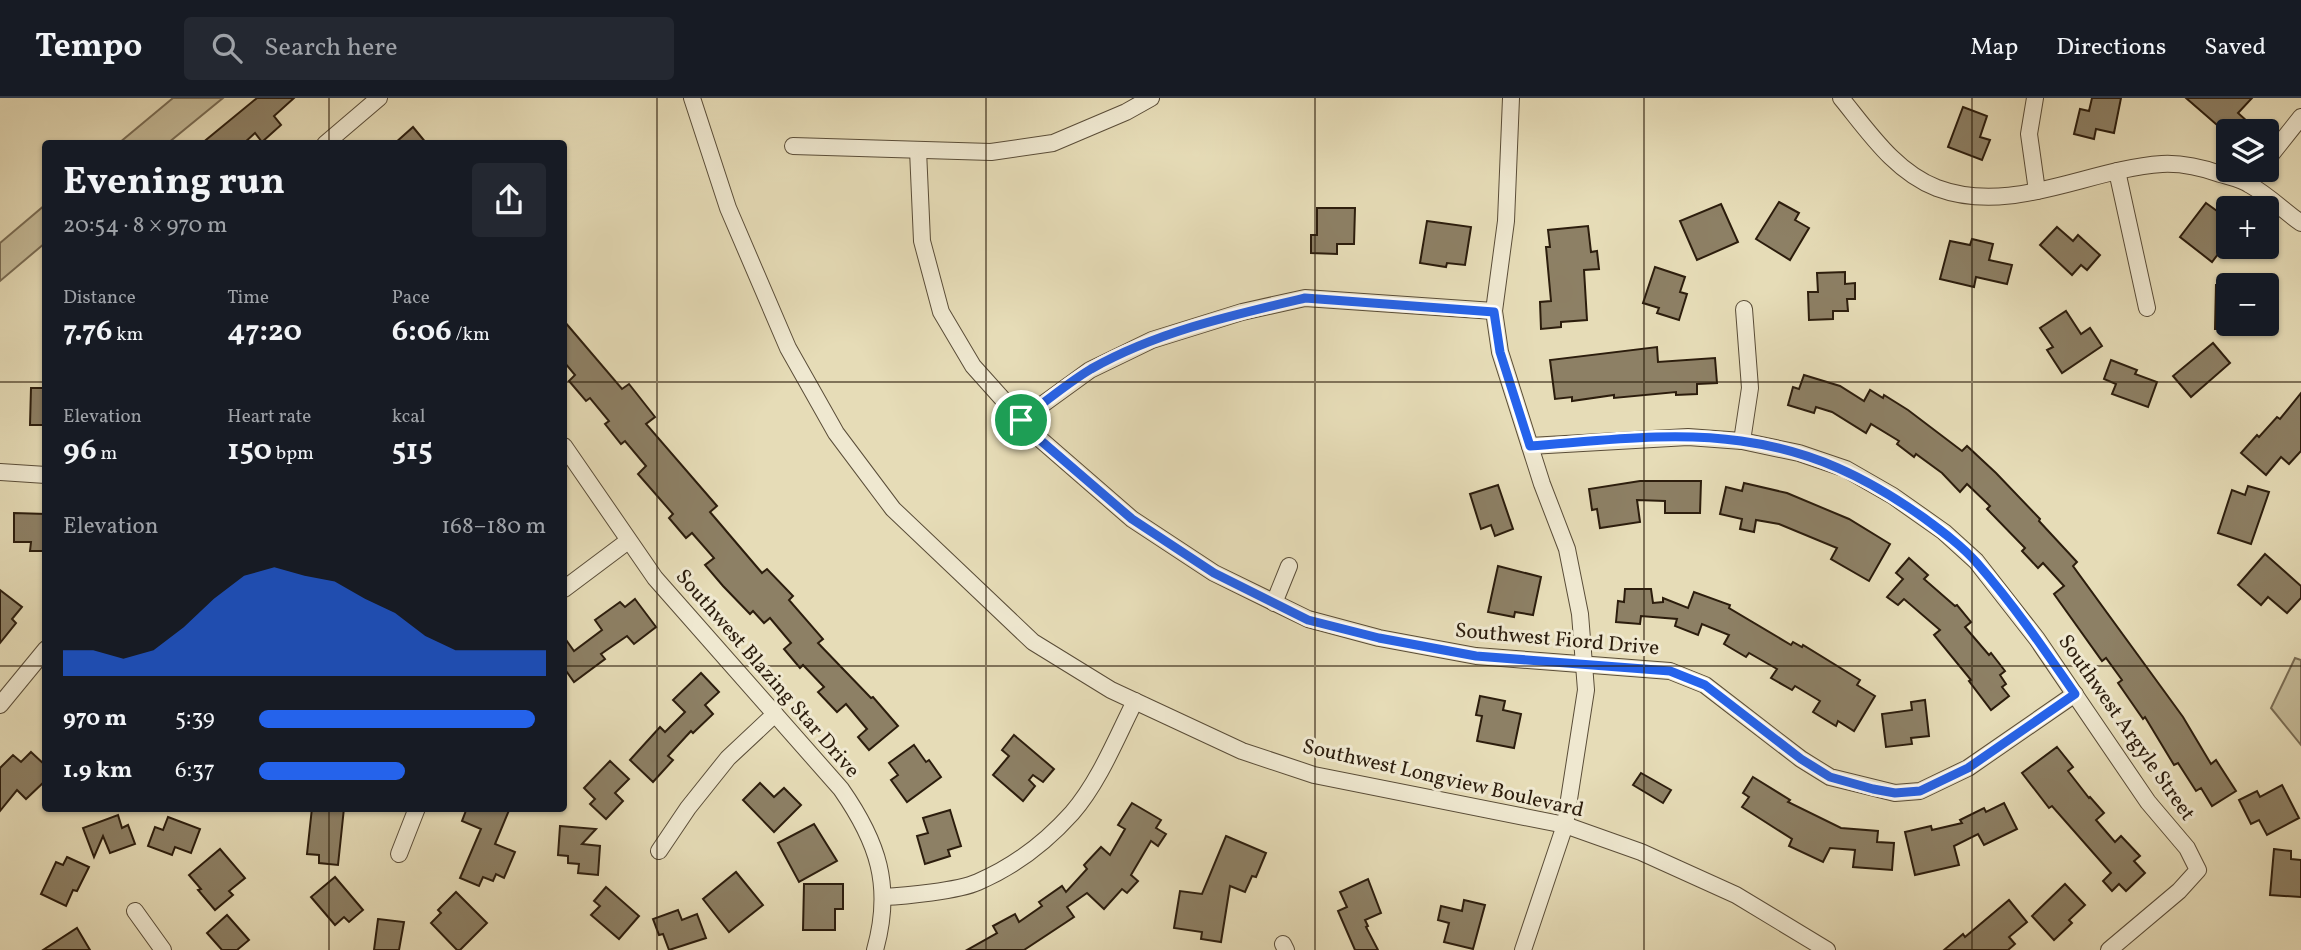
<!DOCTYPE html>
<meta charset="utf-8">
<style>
:root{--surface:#171b24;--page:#242831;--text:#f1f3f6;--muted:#9ea1a6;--line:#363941;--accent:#2563eb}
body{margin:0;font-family:Vollkorn,serif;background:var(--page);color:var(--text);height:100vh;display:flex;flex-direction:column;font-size:26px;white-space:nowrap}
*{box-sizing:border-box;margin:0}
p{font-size:23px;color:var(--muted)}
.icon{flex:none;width:38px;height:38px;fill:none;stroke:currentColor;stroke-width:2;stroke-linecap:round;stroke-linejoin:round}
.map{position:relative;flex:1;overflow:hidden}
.drawer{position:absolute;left:42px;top:42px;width:525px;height:672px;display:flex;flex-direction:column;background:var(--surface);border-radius:7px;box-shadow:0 2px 5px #0004}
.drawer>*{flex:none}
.controls{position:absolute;left:2216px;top:21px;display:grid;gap:14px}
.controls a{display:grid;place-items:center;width:63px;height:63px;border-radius:7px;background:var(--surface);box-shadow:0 2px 5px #0004;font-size:35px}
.pin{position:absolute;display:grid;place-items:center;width:60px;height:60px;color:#fff;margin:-30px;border:4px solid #fff;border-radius:50%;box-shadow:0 2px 7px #0007}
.round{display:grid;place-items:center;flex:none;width:74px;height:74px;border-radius:7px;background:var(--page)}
.head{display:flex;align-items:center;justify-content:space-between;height:119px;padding:0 21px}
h1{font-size:38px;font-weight:700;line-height:52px}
.stats{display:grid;grid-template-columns:repeat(3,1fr);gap:10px;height:119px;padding:7px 21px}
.stats div{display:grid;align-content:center}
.stats b{font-size:30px;font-weight:700}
.stats small{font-size:19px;font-weight:400}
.stats p{font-size:19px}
.chart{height:196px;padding:14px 21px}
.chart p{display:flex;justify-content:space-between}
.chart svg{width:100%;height:126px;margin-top:7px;fill:var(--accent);opacity:.7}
ul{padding:0 21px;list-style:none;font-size:23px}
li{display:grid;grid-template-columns:112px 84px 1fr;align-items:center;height:52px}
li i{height:18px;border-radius:9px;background:var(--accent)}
header{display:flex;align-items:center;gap:42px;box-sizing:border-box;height:98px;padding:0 35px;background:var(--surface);border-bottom:2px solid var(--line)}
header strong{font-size:33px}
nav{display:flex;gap:38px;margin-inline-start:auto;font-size:24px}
.search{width:490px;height:63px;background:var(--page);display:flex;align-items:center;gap:18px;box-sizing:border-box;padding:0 24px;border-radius:7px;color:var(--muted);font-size:26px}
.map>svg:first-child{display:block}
</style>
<header>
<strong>Tempo</strong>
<div class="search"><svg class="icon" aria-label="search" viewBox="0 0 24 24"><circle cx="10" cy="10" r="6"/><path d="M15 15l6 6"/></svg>Search here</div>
<nav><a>Map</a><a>Directions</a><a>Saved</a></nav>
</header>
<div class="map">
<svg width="2301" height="852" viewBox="0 0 2301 852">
<rect width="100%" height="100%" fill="#e6dcb7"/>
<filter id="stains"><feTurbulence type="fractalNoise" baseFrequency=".00286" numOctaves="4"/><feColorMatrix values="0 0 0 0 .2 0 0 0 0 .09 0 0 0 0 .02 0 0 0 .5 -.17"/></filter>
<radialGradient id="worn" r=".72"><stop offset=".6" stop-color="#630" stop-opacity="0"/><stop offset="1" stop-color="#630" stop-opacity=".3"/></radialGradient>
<!-- green -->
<g fill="#c6bc9a" stroke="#796c54" stroke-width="2">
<polygon points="173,0 223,0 168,45 119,45"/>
<polygon points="45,107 45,145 0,183 0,145"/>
<polygon points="2295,560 2301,562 2301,647 2271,610"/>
</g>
<!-- building -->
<g fill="#8d8065" stroke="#2c1d0d" stroke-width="2">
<polygon points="257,0 294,0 274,18 281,27 262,44 255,35 243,46 201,46"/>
<polygon points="2092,0 2121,0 2114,35 2096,31 2094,41 2074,36 2080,11 2089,13"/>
<polygon points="2186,0 2252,0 2238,15 2248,24 2239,33 2224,33"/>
<polygon points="1963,9 1987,18 1980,39 1990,42 1982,62 1948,49"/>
<polygon points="413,29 427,46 394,46"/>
<polygon points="1779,104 1799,115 1795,122 1809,130 1790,162 1756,141"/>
<polygon points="2206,105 2228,121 2228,143 2212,164 2180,139"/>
<polygon points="1721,106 1738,144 1697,162 1680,123"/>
<polygon points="1317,110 1355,110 1354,146 1337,146 1337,156 1311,155 1311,137 1317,137"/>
<polygon points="1427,123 1471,129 1465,167 1447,165 1446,169 1420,165"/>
<polygon points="1588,128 1591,154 1597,153 1599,171 1584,172 1587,222 1561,224 1561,229 1541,231 1540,204 1551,203 1546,149 1550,149 1548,132"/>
<polygon points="2057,129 2073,143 2078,137 2100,157 2087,172 2081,167 2072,177 2040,147"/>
<polygon points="1972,141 1993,146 1989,162 2012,167 2007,186 1976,179 1974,189 1940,181 1950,143 1970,147"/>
<polygon points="1655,169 1685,179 1680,194 1687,196 1679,222 1657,215 1659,210 1643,205"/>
<polygon points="1845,174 1845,186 1855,185 1855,201 1847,201 1848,213 1833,213 1833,221 1809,222 1808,194 1818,194 1817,175"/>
<polygon points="2216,187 2228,187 2228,231 2215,231"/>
<polygon points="2066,213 2081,236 2090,230 2102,248 2062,275 2047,252 2053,249 2040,230"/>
<polygon points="564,223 622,291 629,286 655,319 646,326 717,408 710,414 762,475 767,471 793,498 789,502 823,541 818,545 871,600 873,599 898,628 869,652 858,639 867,631 846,606 837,614 818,594 824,589 803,567 800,570 784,551 791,545 770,520 764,525 753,513 750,516 723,488 705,467 714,460 692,435 686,440 669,420 673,416 638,376 646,368 625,343 621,346 605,326 609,323 590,300 586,303 569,283 575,277 564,264"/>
<polygon points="2213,245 2230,265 2191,299 2173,278"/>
<polygon points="1657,249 1658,264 1715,260 1717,285 1697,286 1697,296 1676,297 1676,294 1614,300 1614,297 1572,303 1572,299 1555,301 1550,262"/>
<polygon points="2111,262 2137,272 2135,276 2157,284 2148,309 2112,296 2116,286 2104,281"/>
<polygon points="1804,277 1840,288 1864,303 1870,292 1883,300 1884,297 1908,312 1962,353 1967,348 1996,375 2040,421 2039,423 2077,464 2073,468 2183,619 2211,666 2216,662 2236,693 2212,708 2201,690 2196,693 2178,665 2174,667 2145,619 2143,621 2118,585 2122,582 2106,560 2102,563 2054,496 2064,488 2043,465 2038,470 2022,453 2025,450 1987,411 1990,408 1967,386 1960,394 1942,375 1916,356 1914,359 1897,346 1899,343 1871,326 1866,335 1832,314 1816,309 1814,315 1788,307 1793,289 1799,291"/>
<polygon points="31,290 46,290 46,327 30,327"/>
<polygon points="2301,295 2301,353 2289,366 2281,359 2266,377 2241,355 2257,337 2259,339 2277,319 2280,321"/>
<polygon points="1640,383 1701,383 1700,415 1665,415 1665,403 1637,402 1640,424 1600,430 1597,411 1592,412 1589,391"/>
<polygon points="1744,385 1787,395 1849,421 1890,446 1869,483 1831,461 1837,450 1779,426 1756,422 1754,434 1740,431 1742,421 1720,416 1726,389 1742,393"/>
<polygon points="1498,387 1513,431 1495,438 1491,427 1481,431 1470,396"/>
<polygon points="2248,388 2269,394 2251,446 2218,435 2232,392 2245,397"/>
<polygon points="14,415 46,416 46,453 30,453 31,444 14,444"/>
<polygon points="2265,456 2301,488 2301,500 2287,515 2268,499 2261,507 2238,487"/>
<polygon points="1909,460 1928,477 1924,481 1955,508 1957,507 1971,524 1965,529 1989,557 1991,555 2005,573 2000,577 2006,586 2002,589 2009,598 1991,612 1969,583 1971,582 1934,537 1940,532 1904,501 1898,507 1887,499 1903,481 1896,475"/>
<polygon points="1498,468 1541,479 1533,517 1515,514 1514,519 1488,514"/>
<polygon points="1625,491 1651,491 1653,505 1663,504 1663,500 1688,510 1694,494 1730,507 1729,510 1791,547 1793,544 1802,549 1803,547 1860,582 1857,587 1875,598 1854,633 1838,623 1836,628 1813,614 1820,603 1795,588 1792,592 1771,580 1777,571 1749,555 1746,559 1724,546 1729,537 1702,526 1698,537 1675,528 1677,521 1641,518 1640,526 1616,524 1618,503 1624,504"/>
<polygon points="0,492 22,509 12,521 16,525 0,545"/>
<polygon points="635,501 656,529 634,546 627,538 601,556 605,561 574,584 564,570 564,539 574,553 602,532 595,522 620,504 625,509"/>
<polygon points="701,575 719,594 705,607 713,616 693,635 691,633 668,658 673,662 653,684 630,662 660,629 665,634 685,614 673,602"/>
<polygon points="1480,598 1505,603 1503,612 1521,616 1514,650 1477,643 1482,618 1476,617"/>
<polygon points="1925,602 1929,638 1911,640 1912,646 1886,649 1882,616 1912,612 1911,604"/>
<polygon points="1014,637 1054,671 1043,684 1033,677 1029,682 1035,688 1023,703 993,677 1009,658 1002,652"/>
<polygon points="914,647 926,664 929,662 941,679 907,704 891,682 898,677 889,665"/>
<polygon points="2057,649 2073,669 2068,673 2089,700 2090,699 2104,715 2096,722 2115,744 2121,738 2140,758 2134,763 2145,775 2126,793 2119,786 2112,793 2103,783 2111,775 2052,708 2049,710 2022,675"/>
<polygon points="31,654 46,668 46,682 26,701 17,692 0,713 0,670 13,657 21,664"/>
<polygon points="610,663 629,681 615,695 623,703 606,721 590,706 595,701 584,690"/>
<polygon points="1641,675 1671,692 1663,705 1633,687"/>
<polygon points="1753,679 1790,702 1788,704 1841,730 1878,733 1877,744 1894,745 1892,772 1853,769 1855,752 1830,750 1823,764 1789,748 1792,741 1742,709 1749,699 1743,695"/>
<polygon points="760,685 774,699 784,690 801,707 774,734 743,702"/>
<polygon points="2282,687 2299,720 2267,737 2259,722 2251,726 2239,702 2257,693 2260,699"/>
<polygon points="1132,705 1161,722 1156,730 1166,736 1158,748 1151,743 1131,777 1138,783 1127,795 1122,791 1104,811 1087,795 1067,809 1074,819 1024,852 967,852 997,835 993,828 1015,816 1019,824 1042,808 1039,804 1062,788 1066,794 1087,771 1084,767 1101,749 1110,757 1125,731 1118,727"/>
<polygon points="2004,705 2017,731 1984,747 1978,736 1954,748 1959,767 1915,777 1905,734 1931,728 1932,732 1962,725 1960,722 1984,710 1986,714"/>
<polygon points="312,710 344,710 338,767 319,765 319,757 307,756"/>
<polygon points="467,710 510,710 495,746 515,754 504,780 496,776 493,783 483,779 479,788 460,780 481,731 462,723"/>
<polygon points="950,712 961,748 948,752 950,758 925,766 917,738 928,735 923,720"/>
<polygon points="118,717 122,730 128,727 135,746 110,755 103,738 94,759 83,730"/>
<polygon points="168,719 200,731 191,755 175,749 172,757 148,748 155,729 163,732"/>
<polygon points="814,726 837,763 799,784 778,745"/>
<polygon points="560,728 596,731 582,746 600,748 598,777 578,775 579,766 568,765 568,758 558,757"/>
<polygon points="1226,738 1266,755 1256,779 1252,778 1245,794 1230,788 1221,844 1201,841 1202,834 1174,830 1180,793 1202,796"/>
<polygon points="220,751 245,780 229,793 233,797 215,812 198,792 201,791 189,777"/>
<polygon points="2274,751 2291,753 2291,761 2301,762 2301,799 2270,797"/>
<polygon points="67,759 89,769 77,793 73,792 66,808 41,796 56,764 63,767"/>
<polygon points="736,774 763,807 729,834 703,801"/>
<polygon points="335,779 363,812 349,824 344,819 335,827 311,799"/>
<polygon points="1368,781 1381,815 1365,822 1368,828 1366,829 1378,852 1355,852 1338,813 1347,809 1340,794"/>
<polygon points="804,786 843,786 843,811 835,811 835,832 803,832"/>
<polygon points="2065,786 2085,807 2069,822 2072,825 2054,842 2032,818"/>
<polygon points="606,789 639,818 619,841 591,817 600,808 594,803"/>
<polygon points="456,794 487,825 460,852 457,852 431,825 441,815 438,812"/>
<polygon points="1464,802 1485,807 1473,851 1444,844 1449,825 1438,822 1441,808 1462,813"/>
<polygon points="2009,802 2027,824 2009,839 2015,846 2008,852 1944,852 1963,836 1965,839"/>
<polygon points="678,812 682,822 697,816 706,840 669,852 663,836 659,837 653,821"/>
<polygon points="227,817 249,842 237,852 222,852 207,835"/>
<polygon points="378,821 404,824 399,852 374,852"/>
<polygon points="77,830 90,852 43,852"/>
</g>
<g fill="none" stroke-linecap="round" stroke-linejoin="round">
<!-- street casing -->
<g stroke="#5a4d38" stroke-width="18">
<g id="street">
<polyline points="692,0 728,110 788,250 836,335 893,411 1033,544 1111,592 1242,653 1314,677 1565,727 1641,754 1736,797 1827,852"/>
<polyline points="1511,0 1506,123 1494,213 1500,254 1542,386 1567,451 1580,516 1586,592 1565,727 1523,852"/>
<path d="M1841,0C1868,33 1895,74 1937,90C2012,118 2087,71 2162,66C2181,65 2203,70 2220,76C2230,79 2241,81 2250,87C2268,97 2284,113 2301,125"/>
<polyline points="2035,0 2029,36 2037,93"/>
<polyline points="325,46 379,0"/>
<polyline points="793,48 991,54 1053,45 1126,14 1151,0"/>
<polyline points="918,52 922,143 941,214 973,268 1033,335 1132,421 1214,475 1308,521 1379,540 1476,558 1670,573 1705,587 1801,661 1830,679 1895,695 1920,693 1968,670 2075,596"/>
<polyline points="2266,63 2301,19"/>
<polyline points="2117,73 2147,210"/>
<polyline points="1021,322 1090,272 1152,242 1242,214 1305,200 1494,213"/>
<polyline points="1742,343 1750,290 1744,211"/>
<path d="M564,348L655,480L841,691C878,744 893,788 875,852"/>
<polyline points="1530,348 1688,339 1742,343 1799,355 1846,371 1893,398 1944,434 1976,463 2037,541 2148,704 2187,750 2198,772 2179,793 2109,852"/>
<polyline points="0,374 46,377"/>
<polyline points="564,491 628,443"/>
<polyline points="1274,505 1289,468"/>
<polyline points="0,607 46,551"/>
<polyline points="659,753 688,710 728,660 775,616"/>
<polyline points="399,756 417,710"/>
<path d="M883,799C905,798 958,793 978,784C1013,769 1046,744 1072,715C1099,684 1117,639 1135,603"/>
<polyline points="135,813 163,852"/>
<polyline points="1283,846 1286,852"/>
</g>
</g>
<!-- street -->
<use href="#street" stroke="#efe8d0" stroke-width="16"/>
</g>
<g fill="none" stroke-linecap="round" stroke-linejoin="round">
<!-- route casing -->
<g stroke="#fff" stroke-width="14">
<path id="route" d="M1305,200L1494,214L1500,254L1530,348C1599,343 1672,333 1741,343C1813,353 1866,379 1924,420C1943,434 1962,448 1977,465C2013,506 2044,551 2075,596L1968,670L1920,693L1895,695L1873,691L1830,679L1801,661L1705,587L1670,573L1476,558L1379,540L1308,522L1214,475L1132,421L1032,335L1021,322C1044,305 1066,286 1091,271C1156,234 1232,217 1305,200Z"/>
</g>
<!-- route -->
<use href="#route" stroke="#2563eb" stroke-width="9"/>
</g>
<!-- grid -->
<path fill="none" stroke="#2c1d0d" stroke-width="2" stroke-opacity="0.55" d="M329,0V46M657,0V852M986,0V852M1315,0V852M1644,0V852M1972,0V852M0,284H46M564,284H2301M0,568H46M564,568H2301M329,710V852"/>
<g text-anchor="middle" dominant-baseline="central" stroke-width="6" stroke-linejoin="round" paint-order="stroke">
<!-- street labels -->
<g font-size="21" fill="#2c1d0d" stroke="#efe8d0">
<text transform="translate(1557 542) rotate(5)">Southwest Fiord Drive</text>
<text transform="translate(767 576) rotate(49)">Southwest Blazing Star Drive</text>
<text transform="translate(2126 630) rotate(55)">Southwest Argyle Street</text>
<text transform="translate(1443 681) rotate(13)">Southwest Longview Boulevard</text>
</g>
</g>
<rect width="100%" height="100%" filter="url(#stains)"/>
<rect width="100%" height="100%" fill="url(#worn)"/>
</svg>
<div class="controls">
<a><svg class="icon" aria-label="layers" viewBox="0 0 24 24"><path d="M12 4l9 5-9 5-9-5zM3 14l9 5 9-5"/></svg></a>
<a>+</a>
<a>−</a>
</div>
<div class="pin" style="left:1021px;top:322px;background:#1e9e55"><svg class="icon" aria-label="arrive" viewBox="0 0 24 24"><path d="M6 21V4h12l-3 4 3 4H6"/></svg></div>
<section class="drawer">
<div class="head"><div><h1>Evening run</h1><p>20:54 · 8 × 970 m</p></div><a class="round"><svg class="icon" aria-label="share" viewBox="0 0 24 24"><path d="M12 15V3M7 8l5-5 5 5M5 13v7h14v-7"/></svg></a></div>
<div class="stats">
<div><p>Distance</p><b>7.76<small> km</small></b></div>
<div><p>Time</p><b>47:20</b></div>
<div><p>Pace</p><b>6:06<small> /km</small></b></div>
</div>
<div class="stats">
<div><p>Elevation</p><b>96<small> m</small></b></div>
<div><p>Heart rate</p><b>150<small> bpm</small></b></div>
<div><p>kcal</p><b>515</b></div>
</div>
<div class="chart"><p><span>Elevation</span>168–180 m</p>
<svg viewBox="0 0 160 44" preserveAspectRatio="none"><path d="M0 44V35L10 35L20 38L30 35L40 27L50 17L60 9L70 6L80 9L90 11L100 17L110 22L120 30L130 35L140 35L150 35L160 35V44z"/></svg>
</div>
<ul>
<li><b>970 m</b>5:39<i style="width:96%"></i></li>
<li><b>1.9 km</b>6:37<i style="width:51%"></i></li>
</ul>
</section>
</div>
